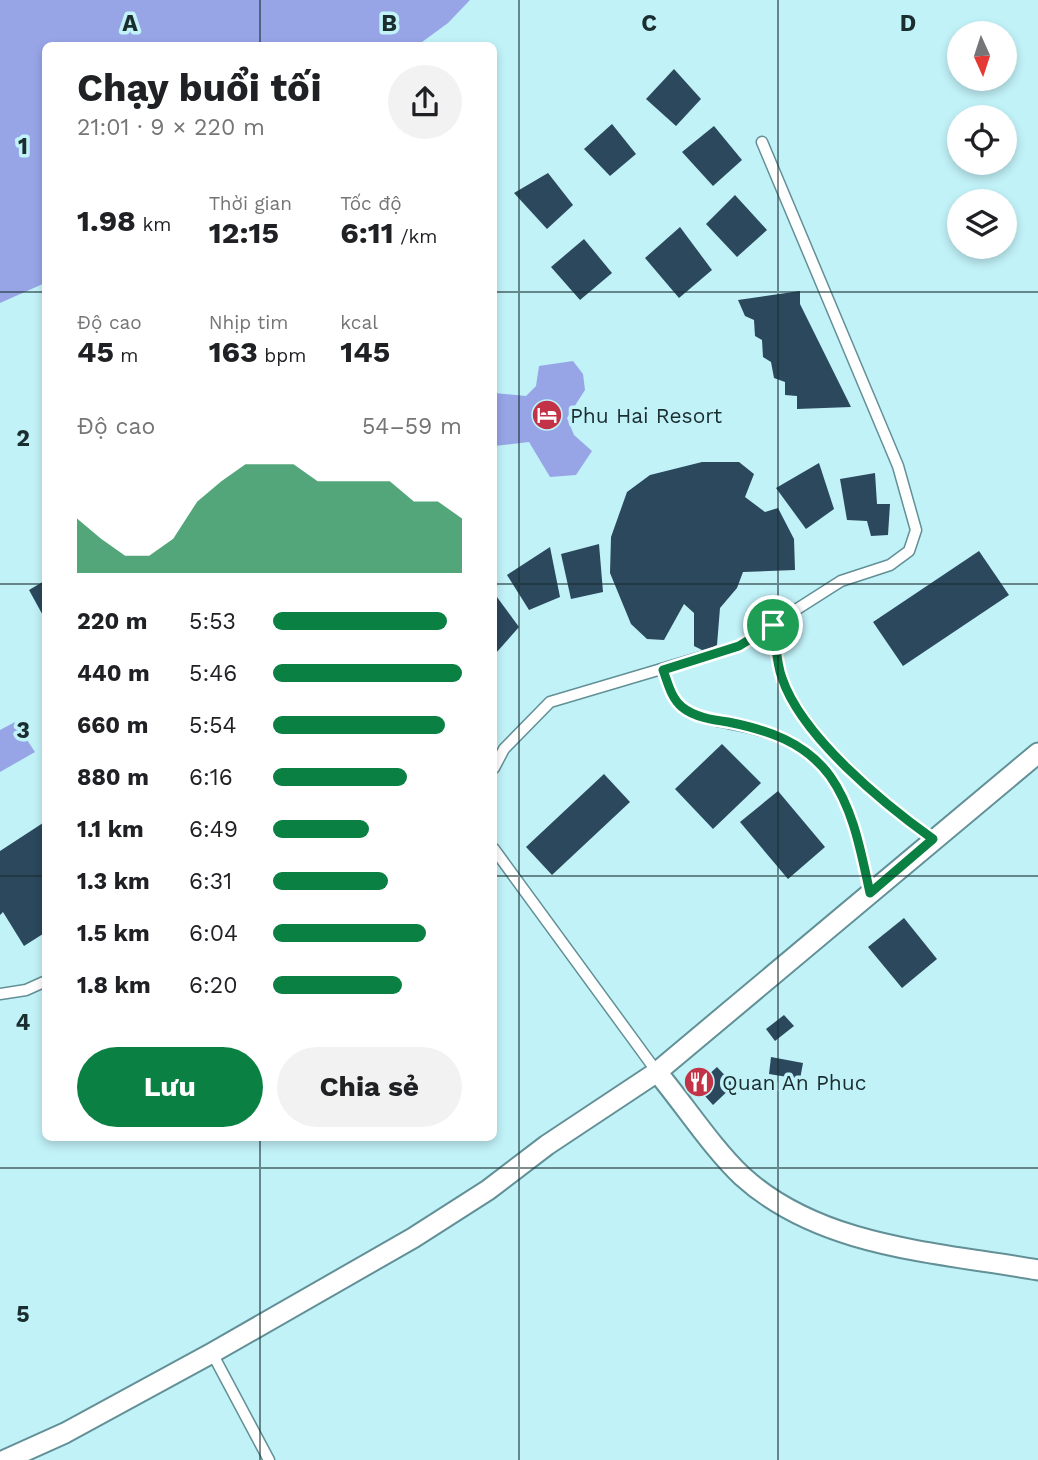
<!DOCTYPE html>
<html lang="vi">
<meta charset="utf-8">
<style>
:root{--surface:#fff;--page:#f2f2f2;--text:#202124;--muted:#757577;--accent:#0b8043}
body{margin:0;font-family:"Work Sans",sans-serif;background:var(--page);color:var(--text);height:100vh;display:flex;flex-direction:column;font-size:26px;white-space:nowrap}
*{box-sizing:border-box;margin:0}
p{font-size:23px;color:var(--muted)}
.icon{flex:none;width:38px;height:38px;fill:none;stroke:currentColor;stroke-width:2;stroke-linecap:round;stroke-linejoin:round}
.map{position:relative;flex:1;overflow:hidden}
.panel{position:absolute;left:42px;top:42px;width:455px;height:1099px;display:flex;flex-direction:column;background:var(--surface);border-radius:10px;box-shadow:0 4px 10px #0003}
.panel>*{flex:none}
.needle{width:46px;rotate:177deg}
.buttons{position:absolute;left:947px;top:21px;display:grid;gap:14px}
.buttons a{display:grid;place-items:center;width:70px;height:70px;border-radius:50%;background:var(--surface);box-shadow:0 4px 10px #0003;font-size:35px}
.pin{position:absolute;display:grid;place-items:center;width:60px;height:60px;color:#fff;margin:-30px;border:4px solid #fff;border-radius:50%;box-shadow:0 2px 7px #0007}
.round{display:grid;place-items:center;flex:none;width:74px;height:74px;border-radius:37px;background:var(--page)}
.head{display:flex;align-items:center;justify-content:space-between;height:119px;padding:0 35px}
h1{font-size:38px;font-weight:700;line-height:52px}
.metrics{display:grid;grid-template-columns:repeat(3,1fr);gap:10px;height:119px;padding:7px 35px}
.metrics div{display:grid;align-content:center}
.metrics b{font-size:30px;font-weight:700}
.metrics small{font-size:19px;font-weight:400}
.metrics p{font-size:19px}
.chart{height:196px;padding:14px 35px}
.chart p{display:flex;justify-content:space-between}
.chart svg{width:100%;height:126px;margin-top:7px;fill:var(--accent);opacity:.7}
.button{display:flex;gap:14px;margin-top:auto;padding:14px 35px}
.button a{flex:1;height:80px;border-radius:42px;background:var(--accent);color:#fff;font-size:28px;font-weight:700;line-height:80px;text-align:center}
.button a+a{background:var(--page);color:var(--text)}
ul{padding:0 35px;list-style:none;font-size:23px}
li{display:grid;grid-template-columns:112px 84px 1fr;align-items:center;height:52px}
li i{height:18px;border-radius:9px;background:var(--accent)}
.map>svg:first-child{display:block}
</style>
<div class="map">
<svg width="1038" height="1460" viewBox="0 0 1038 1460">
<rect width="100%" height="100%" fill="#c1f2f8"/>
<!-- water -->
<g fill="#97a5e7">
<polygon points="0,0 470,0 448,23 418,45 46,46 45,283 0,303"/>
<polygon points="573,361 583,374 585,390 567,418 574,435 592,451 576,475 550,477 529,442 494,446 494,393 526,396 536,386 539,366"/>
<polygon points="15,722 35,752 0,772 0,730"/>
</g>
<!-- building -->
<g fill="#2b485d">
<polygon points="674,69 701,99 676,126 646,99"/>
<polygon points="612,124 636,154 610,176 584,149"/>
<polygon points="714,126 742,160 713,186 682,152"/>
<polygon points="548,173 573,205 547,229 514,193"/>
<polygon points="735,195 767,230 737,257 706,224"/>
<polygon points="680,227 712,270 679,298 645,258"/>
<polygon points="584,239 612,273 580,300 551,267"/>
<polygon points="800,291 800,304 851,407 797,409 797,396 785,395 785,382 774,378 771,362 763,357 762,340 755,336 754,320 745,316 738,300"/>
<polygon points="702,462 739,462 754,474 745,497 765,512 778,508 794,539 795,570 743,572 737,588 720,608 717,645 704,651 694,646 694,613 684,604 664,640 647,639 631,624 610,573 611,537 627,492 650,475"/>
<polygon points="819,463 834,509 806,529 776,488"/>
<polygon points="875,473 877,504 890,504 888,535 871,536 867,521 847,520 840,479"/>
<polygon points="599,544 603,592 571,599 561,554"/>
<polygon points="550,547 560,597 529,610 507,575"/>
<polygon points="979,551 1009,595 903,666 873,622"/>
<polygon points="46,580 46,621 29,590"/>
<polygon points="494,593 519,627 496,653 494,651"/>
<polygon points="722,744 761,783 713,829 675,789"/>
<polygon points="604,774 630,802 552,875 526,847"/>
<polygon points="778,791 825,847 788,879 740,822"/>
<polygon points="46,821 46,932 24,946 3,912 0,915 0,851"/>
<polygon points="904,918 937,959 902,988 868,947"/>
<polygon points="784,1015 794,1026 775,1041 766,1029"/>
<polygon points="771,1057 803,1063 800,1079 769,1074"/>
<polygon points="717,1067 734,1085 713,1105 696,1086"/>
</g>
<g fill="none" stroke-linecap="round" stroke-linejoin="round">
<!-- lane casing -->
<g stroke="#629096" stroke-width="13">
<g id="lane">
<path d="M773,625C776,642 776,662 782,678C803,737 884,804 933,839"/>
<path d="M663,670C668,683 671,698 682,707C694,717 713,720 728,723C768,730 805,742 830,776C854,810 861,853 870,893"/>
<polyline points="494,768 504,749 550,702 739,646 841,581 890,565 909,551 916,530 898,466 762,142"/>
<polyline points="494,849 657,1072"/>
<polyline points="0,994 26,990 46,981"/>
<polyline points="212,1353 269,1460"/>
</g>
</g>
<!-- street casing -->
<g stroke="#629096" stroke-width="23">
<g id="street">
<path d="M657,1072C683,1103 713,1149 742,1176C821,1248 937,1252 1038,1270"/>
<polyline points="5,1460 65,1433 212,1353 413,1238 488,1190 547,1145 657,1072 1038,753"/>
</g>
</g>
<!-- lane -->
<use href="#lane" stroke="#fff" stroke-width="10"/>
<!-- street -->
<use href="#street" stroke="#fff" stroke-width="19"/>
</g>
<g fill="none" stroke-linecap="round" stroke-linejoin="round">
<!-- route casing -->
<g stroke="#fff" stroke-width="14">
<path id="route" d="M773,625C776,642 776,662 782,678C802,737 884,804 933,839L870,893C861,853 854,810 830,776C805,742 768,730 728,722C713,720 694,717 682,707C671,698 668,683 663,670L739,646Z"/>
</g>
<!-- route -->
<use href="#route" stroke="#0b8043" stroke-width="9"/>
</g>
<!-- grid -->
<path fill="none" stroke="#1a2d2f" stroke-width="2" stroke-opacity="0.55" d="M260,0V46M519,0V1460M778,0V1460M0,292H46M494,292H1038M0,584H46M494,584H1038M0,876H46M494,876H1038M260,1138V1460M0,1168H1038"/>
<!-- icons -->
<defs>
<g id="hotel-disc" transform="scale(1.575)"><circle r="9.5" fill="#c33348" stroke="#c1f2f8"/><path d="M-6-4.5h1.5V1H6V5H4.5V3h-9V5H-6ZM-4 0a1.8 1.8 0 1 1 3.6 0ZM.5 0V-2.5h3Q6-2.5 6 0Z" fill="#fff"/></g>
<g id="restaurant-disc" transform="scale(1.575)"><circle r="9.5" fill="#c33348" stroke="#c1f2f8"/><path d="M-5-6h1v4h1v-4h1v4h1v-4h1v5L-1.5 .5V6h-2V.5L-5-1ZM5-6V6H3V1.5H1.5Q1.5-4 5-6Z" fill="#fff"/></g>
</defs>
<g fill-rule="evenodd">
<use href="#hotel-disc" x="547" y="415"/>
<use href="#restaurant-disc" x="699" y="1082"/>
</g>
<g text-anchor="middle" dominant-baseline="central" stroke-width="7" stroke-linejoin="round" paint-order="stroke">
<!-- poi labels -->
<g font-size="21" fill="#1a2d2f" stroke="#c1f2f8" text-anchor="start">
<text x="570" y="415">Phu Hai Resort</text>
<text x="722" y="1082">Quan An Phuc</text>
</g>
</g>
<g font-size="23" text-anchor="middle" font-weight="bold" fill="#1a2d2f" stroke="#c1f2f8" stroke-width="7" stroke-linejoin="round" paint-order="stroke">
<text x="130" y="31">A</text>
<text x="389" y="31">B</text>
<text x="649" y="31">C</text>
<text x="908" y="31">D</text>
<text x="23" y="154">1</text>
<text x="23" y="446">2</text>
<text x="23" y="738">3</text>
<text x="23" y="1030">4</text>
<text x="23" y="1322">5</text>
</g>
</svg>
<div class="buttons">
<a><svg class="needle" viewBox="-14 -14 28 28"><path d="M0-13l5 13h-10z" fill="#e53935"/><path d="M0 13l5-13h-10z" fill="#757577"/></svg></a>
<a><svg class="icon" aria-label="locate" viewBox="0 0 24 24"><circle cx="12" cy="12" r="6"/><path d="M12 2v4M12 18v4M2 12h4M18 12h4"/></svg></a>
<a><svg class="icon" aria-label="layers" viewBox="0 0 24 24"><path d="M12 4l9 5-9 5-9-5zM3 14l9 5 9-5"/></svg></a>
</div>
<div class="pin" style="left:773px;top:625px;background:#1e9e55"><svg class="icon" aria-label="arrive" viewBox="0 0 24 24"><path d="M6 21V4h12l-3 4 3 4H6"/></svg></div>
<section class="panel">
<div class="head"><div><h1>Chạy buổi tối</h1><p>21:01 · 9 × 220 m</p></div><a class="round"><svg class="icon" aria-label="share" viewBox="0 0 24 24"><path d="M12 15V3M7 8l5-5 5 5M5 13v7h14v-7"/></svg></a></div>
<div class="metrics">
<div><b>1.98<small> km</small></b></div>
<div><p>Thời gian</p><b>12:15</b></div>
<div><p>Tốc độ</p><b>6:11<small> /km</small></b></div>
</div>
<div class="metrics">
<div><p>Độ cao</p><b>45<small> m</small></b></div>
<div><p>Nhịp tim</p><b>163<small> bpm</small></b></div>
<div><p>kcal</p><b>145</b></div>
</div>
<div class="chart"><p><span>Độ cao</span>54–59 m</p>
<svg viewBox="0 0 160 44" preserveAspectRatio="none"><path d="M0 44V25L10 32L20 38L30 38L40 32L50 19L60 12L70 6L80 6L90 6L100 12L110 12L120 12L130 12L140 19L150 19L160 25V44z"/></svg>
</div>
<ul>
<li><b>220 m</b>5:53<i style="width:92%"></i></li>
<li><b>440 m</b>5:46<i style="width:100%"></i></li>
<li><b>660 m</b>5:54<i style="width:91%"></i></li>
<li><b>880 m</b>6:16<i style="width:71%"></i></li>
<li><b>1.1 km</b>6:49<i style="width:51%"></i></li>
<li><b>1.3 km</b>6:31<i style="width:61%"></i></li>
<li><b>1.5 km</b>6:04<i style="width:81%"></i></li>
<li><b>1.8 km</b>6:20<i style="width:68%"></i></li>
</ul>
<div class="button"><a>Lưu</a><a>Chia sẻ</a></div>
</section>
</div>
